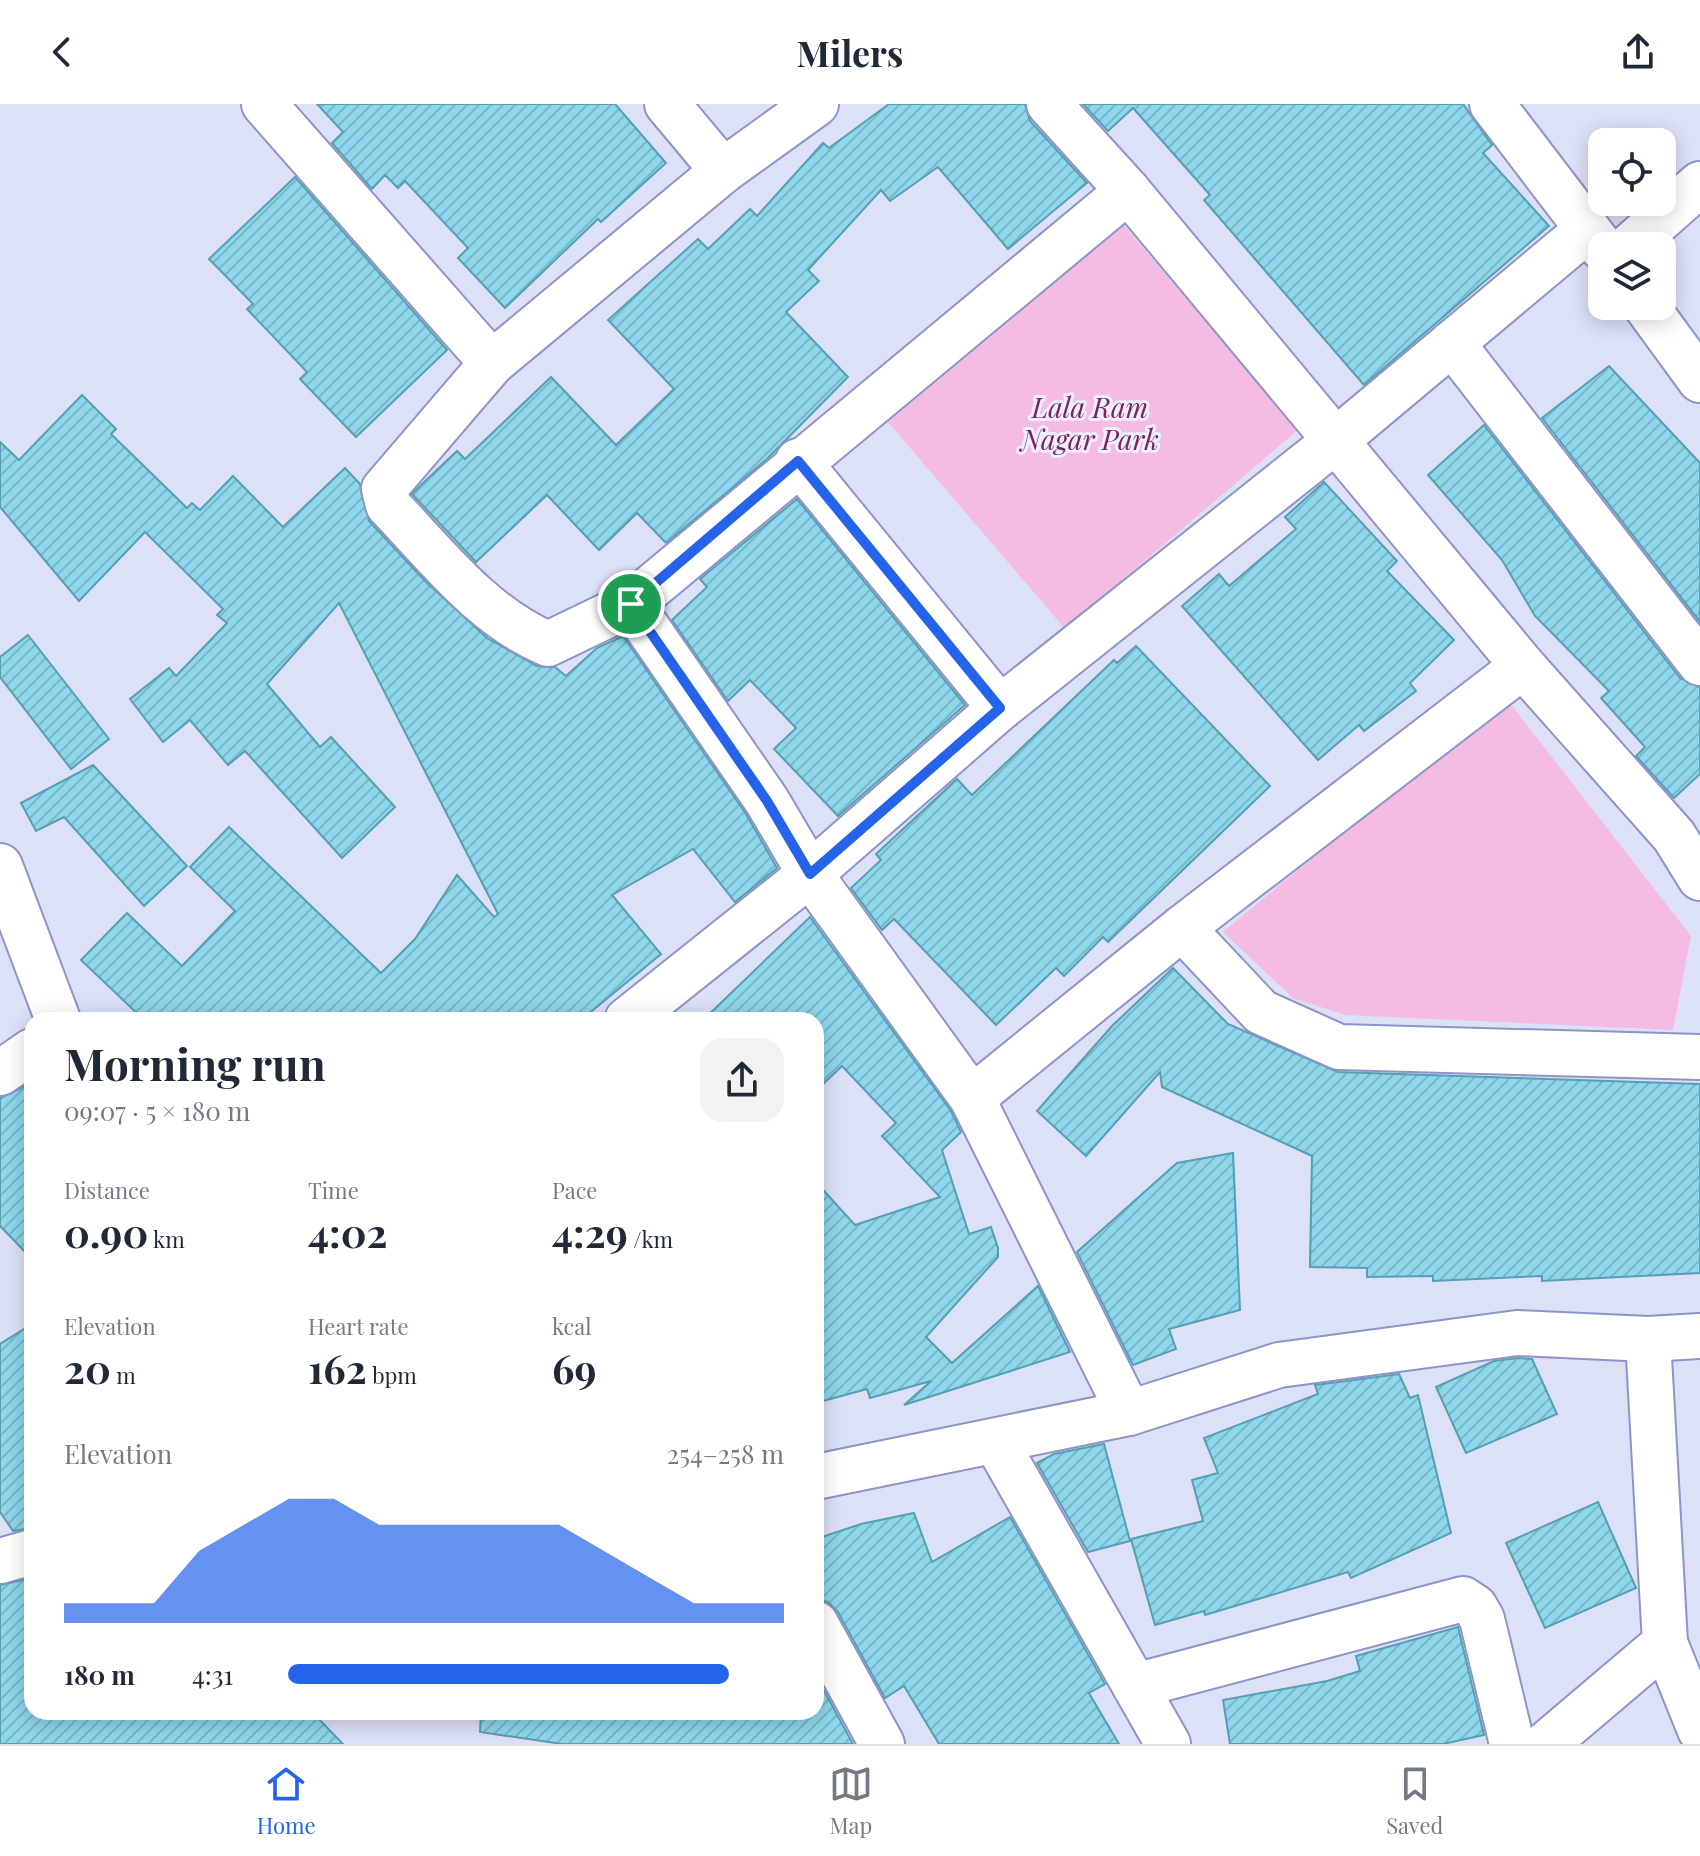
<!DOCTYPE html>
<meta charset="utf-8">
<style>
:root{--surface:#fff;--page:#f2f2f3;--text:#1f2937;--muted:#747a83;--line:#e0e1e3;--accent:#2563eb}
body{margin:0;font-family:"Playfair Display",serif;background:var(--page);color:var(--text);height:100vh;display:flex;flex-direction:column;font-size:30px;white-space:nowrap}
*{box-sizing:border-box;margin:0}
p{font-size:26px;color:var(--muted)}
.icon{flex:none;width:44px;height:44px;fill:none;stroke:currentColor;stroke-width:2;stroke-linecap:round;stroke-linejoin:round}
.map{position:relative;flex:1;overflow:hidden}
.panel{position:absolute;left:24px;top:908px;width:800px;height:708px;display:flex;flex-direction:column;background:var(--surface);border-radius:24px;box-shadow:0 4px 20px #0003}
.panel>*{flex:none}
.controls{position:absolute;left:1588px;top:24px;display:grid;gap:16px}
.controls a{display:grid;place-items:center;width:88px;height:88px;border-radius:16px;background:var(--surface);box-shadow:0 4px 20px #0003;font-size:40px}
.pin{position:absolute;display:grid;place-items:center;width:68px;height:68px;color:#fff;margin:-34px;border:4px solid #fff;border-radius:50%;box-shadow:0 2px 8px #0007}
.round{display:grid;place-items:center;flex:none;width:84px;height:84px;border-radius:24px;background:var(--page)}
.headline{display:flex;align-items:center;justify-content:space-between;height:136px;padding:0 40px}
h1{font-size:44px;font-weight:700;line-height:60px}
.metrics{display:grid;grid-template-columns:repeat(3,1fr);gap:12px;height:136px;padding:8px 40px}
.metrics div{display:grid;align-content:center}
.metrics b{font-size:40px;font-weight:700}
.metrics small{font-size:22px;font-weight:400}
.metrics p{font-size:22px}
.chart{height:224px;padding:16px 40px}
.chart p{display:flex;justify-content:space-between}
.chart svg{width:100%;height:144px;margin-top:8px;fill:var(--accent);opacity:.7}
ul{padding:0 40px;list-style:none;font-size:26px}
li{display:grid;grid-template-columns:128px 96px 1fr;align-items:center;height:60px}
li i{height:20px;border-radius:10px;background:var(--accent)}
header{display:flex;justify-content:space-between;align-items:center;height:104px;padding:0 40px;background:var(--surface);font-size:36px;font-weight:700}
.menu{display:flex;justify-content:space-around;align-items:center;height:112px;border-top:2px solid var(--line);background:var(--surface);font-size:22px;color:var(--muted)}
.menu a{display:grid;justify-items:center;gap:4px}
.menu .selected{color:var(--accent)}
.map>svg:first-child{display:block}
</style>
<header><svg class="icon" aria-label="back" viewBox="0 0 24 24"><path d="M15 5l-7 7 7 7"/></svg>Milers<svg class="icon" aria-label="share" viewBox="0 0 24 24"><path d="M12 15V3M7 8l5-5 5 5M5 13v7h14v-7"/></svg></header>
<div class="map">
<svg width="1700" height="1640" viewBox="0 0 1700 1640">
<defs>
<pattern id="building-hatch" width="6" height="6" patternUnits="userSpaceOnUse" patternTransform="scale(2)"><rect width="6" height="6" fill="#8ed6ec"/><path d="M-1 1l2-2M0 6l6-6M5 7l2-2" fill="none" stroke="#79b6ca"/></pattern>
</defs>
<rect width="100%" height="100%" fill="#dde1f8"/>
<!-- park -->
<g fill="#f5bce3">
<polygon points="1115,111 1298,326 1065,525 881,310"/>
<polygon points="1506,594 1691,832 1673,926 1345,911 1293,894 1223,828"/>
</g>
<!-- building -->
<g fill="url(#building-hatch)" stroke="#569eb2" stroke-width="2">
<polygon points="317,0 615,0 666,59 601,118 598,115 505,204 458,154 468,144 405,77 398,84 385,71 372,85 332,39 343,28"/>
<polygon points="889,0 1025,0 1030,17 1087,79 1008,145 938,63 890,97 881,86 808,166 819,177 786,208 848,273 767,355 666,439 637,409 599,446 547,391 476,458 412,390 420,382 457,347 465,355 551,273 616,341 674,285 608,216 698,135 708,145 750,105 757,112 823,39 829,44"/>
<polygon points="1083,0 1463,0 1492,41 1483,49 1549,122 1364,281 1204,96 1210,91 1133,4 1108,27"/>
<polygon points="295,73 447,246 356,333 300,275 307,268 247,205 253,200 209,155"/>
<polygon points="1609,262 1700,359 1700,518 1542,314"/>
<polygon points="82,291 116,325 111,330 187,404 192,399 200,406 233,372 283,423 345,364 360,380 369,417 425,477 487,534 537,562 555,563 566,572 597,544 623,532 746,710 777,764 735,798 693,745 612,791 661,850 581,916 144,916 81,856 127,809 182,862 235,807 190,763 229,723 381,869 415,835 457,771 494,813 498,810 339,499 267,580 320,643 331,633 395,703 342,754 245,647 228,661 190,616 163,638 130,595 169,564 176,572 227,519 217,511 223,505 145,428 79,497 0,403 0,338 19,356"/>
<polygon points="1484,321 1680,574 1700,583 1700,670 1674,694 1636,652 1645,643 1601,594 1609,587 1535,512 1502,456 1428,371"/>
<polygon points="1324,378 1397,457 1387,467 1454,536 1410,579 1416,587 1364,627 1359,621 1318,656 1182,502 1219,470 1229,482 1296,425 1285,413"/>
<polygon points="797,395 965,601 838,712 774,645 796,624 750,576 728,597 672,516 707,483 700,475"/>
<polygon points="28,531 109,635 71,665 0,573 0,553"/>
<polygon points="1136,542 1270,682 1108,838 1103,833 1064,872 1056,864 996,921 894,815 882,826 851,784 881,756 876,750 957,675 972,691 1114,556 1117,559"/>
<polygon points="93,661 187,762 144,802 64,713 36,727 21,699"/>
<polygon points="810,813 951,1007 961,1028 942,1046 969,1130 991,1123 998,1144 998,1153 926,1233 952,1259 1038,1182 1070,1248 904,1301 931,1277 870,1294 867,1285 816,1299 816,1078 855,1121 940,1093 882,1032 896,1019 842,962 816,987 816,916 703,916"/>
<polygon points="1173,864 1228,920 1338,968 1700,980 1700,1169 1542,1177 1542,1172 1433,1177 1433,1172 1367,1173 1367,1164 1310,1163 1312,1052 1162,983 1160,968 1086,1052 1037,1007 1112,922"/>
<polygon points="25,982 32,990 32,1155 0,1122 0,994"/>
<polygon points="1233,1049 1240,1206 1169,1225 1176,1245 1133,1261 1077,1148 1177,1059"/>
<polygon points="32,1220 32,1424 13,1427 0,1408 0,1240"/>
<polygon points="1518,1254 1532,1255 1557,1310 1466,1349 1436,1283 1494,1257"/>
<polygon points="1399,1270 1410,1294 1418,1291 1451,1429 1351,1474 1348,1468 1205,1511 1204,1507 1155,1521 1131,1435 1203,1417 1192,1376 1218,1369 1204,1334 1318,1290 1315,1281"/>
<polygon points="1104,1340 1130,1437 1088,1448 1037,1359 1054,1350"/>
<polygon points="1598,1398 1636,1484 1545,1524 1506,1439"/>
<polygon points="914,1409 932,1458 1010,1413 1105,1580 1089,1589 1119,1640 939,1640 904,1582 885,1594 838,1508 828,1498 816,1495 816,1435 861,1420"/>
<polygon points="32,1474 32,1608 312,1608 343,1640 0,1640 0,1481"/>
<polygon points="1458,1523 1484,1631 1443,1640 1230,1640 1223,1596 1327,1577 1360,1567 1356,1552"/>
<polygon points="816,1572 853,1640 562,1640 480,1628 481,1608 816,1608"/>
</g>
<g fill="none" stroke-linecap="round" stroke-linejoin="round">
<!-- minor casing -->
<g stroke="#8d94c8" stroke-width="48">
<g id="minor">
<polyline points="264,0 492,259"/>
<polyline points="667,0 723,67"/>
<path d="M816,0L723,67L492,259L384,385L388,401C436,451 483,513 548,540L631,500L1128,87"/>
<polyline points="1049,0 1128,87 1523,562 1674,732 1700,774"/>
<polyline points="1492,0 1602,144"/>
<polyline points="1630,142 1700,80"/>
<polyline points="1646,202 1700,276"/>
<polyline points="1452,239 1700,559"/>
<polyline points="798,357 1000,604"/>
<polyline points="631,500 767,697 810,770 972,994 1129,1309"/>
<polyline points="0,762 58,916"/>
<polyline points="1182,824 1261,908 1339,943 1700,953"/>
<polyline points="627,916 810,770 1000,604 1334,338 1587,126"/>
<polyline points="0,969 32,947"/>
<polyline points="972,994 1182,824 1523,562"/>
<polyline points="996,1338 1168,1640"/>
<polyline points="816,1520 882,1640"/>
<polyline points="1665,1539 1700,1626"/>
<polyline points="1135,1582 1463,1495 1475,1503 1482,1515 1512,1640"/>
<polyline points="1546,1640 1665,1539 1648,1235"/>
</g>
</g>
<!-- tertiary casing -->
<g stroke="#8d94c8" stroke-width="48">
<g id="tertiary">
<polyline points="816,1373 1129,1309 1279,1261 1517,1229 1648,1235 1700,1232"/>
<polyline points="0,1457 32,1448"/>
</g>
</g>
<!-- minor -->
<use href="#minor" stroke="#fff" stroke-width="44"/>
<!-- tertiary -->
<use href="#tertiary" stroke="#fff" stroke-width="44"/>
</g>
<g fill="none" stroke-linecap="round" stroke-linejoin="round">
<!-- route casing -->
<g stroke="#fff" stroke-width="16">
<polygon id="route" points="798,357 1000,604 810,770 767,697 631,500"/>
</g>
<!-- route -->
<use href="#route" stroke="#2563eb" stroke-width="10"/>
</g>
<g text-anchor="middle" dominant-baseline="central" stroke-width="6" stroke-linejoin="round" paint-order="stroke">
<!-- park labels -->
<g font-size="28" font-style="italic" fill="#7c2167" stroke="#edeffa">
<text x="1090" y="302">Lala Ram<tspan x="1090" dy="32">Nagar Park</tspan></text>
</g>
</g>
</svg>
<div class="controls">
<a><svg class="icon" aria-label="locate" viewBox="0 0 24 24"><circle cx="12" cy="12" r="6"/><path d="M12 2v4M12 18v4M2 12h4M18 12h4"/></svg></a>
<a><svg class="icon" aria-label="layers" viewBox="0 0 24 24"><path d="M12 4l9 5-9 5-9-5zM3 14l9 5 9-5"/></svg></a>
</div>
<div class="pin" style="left:631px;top:500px;background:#1e9e55"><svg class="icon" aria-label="arrive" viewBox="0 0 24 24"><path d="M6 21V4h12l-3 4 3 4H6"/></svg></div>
<section class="panel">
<div class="headline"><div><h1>Morning run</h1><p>09:07 · 5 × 180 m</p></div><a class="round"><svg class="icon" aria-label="share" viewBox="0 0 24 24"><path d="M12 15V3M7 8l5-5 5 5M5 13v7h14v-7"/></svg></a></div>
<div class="metrics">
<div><p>Distance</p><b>0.90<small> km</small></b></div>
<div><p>Time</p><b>4:02</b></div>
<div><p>Pace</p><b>4:29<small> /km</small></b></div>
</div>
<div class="metrics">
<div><p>Elevation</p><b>20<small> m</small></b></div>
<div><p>Heart rate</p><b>162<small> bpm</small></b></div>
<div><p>kcal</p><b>69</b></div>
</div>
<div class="chart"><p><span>Elevation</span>254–258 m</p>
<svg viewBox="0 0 160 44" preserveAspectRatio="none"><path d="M0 44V38L10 38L20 38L30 22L40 14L50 6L60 6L70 14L80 14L90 14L100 14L110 14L120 22L130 30L140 38L150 38L160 38V44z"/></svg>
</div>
<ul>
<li><b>180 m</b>4:31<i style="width:89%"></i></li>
</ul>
</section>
</div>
<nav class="menu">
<a class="selected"><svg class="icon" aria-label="home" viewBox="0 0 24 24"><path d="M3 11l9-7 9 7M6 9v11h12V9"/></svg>Home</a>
<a><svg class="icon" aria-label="map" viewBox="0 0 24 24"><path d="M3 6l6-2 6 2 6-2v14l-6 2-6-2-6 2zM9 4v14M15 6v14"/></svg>Map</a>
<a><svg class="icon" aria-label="saved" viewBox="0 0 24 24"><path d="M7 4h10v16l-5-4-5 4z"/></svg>Saved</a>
</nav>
